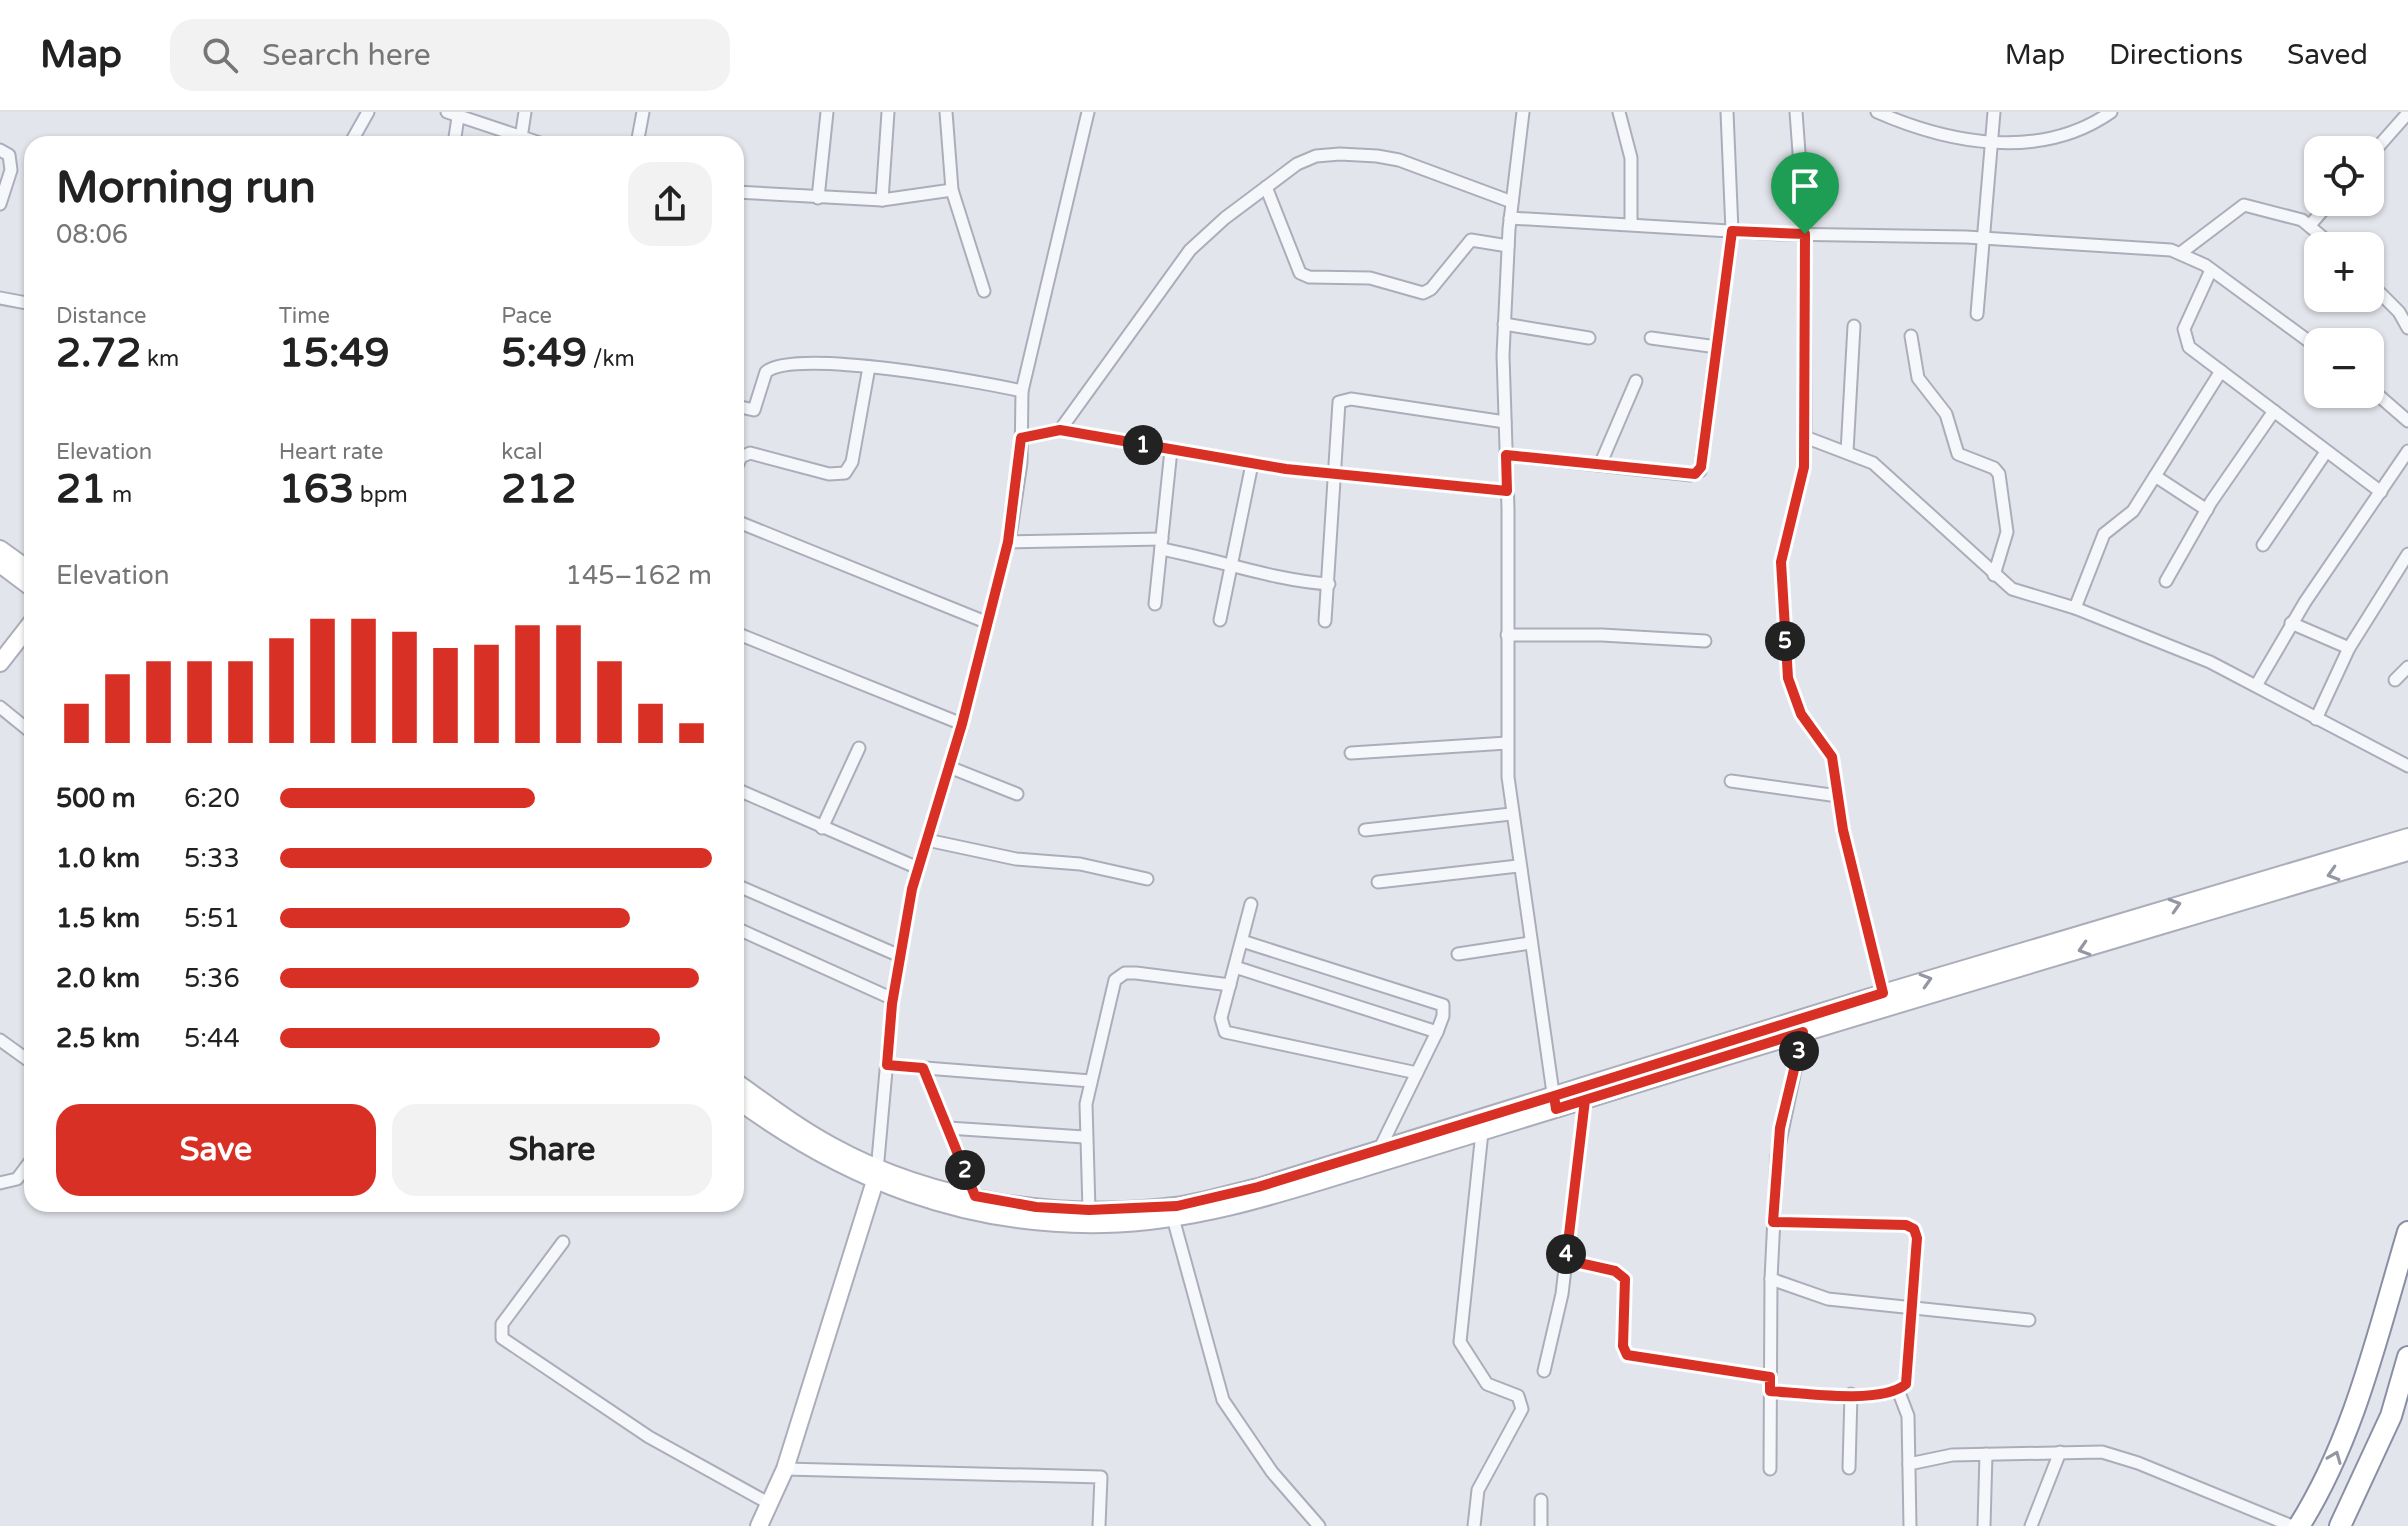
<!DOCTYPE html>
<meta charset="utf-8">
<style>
:root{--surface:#fff;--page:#f2f2f2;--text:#222;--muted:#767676;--line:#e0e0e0;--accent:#d93025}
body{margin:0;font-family:"Varela Round",sans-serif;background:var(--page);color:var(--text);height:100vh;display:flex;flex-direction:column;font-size:30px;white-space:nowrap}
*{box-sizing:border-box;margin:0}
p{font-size:26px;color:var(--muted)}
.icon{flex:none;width:44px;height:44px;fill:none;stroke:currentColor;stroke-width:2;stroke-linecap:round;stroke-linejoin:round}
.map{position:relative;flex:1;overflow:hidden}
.details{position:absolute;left:24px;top:24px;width:720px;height:1076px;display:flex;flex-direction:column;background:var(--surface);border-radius:24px;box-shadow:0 2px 6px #0004}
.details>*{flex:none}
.buttons{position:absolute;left:2304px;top:24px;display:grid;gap:16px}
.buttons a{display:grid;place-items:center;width:80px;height:80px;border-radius:16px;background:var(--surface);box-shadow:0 2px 6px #0004;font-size:40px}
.pin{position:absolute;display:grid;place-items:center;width:68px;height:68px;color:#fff;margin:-82px -34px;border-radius:50% 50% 50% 0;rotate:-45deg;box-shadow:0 0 8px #0007}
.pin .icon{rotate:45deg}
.km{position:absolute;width:40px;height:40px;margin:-20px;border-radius:50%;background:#222;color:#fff;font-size:22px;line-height:40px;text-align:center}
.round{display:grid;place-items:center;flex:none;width:84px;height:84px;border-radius:24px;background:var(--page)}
.headline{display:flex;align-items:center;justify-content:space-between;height:136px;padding:0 32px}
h1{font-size:44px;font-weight:700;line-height:60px}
.figures{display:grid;grid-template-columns:repeat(3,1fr);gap:12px;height:136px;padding:8px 32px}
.figures div{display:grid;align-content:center}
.figures b{font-size:40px;font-weight:700}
.figures small{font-size:22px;font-weight:400}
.figures p{font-size:22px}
.chart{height:224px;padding:16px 32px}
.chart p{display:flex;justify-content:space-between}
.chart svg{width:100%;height:144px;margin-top:8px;stroke:var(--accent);stroke-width:6}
.primary-button{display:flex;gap:16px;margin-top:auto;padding:16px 32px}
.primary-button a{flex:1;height:92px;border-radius:24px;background:var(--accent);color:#fff;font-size:32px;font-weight:700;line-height:92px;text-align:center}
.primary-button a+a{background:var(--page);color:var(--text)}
ul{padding:0 32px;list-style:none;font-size:26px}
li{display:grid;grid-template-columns:128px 96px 1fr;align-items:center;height:60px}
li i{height:20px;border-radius:10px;background:var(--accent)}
header{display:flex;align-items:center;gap:48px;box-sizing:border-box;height:112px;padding:0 40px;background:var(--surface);border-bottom:2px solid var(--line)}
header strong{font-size:38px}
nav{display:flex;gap:44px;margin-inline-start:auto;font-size:28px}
.search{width:560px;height:72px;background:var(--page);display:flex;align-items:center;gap:20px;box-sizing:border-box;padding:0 28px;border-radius:24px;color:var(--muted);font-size:30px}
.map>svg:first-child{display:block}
</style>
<header>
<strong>Map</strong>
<div class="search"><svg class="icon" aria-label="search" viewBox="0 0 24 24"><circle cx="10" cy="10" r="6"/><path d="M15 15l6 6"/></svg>Search here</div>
<nav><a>Map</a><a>Directions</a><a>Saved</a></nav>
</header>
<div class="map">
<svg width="2408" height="1414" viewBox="0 0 2408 1414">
<rect width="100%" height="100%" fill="#e3e5ec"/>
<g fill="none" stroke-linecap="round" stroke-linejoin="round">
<!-- street casing -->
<g stroke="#abaeba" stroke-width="15">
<g id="street">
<polyline points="447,0 543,32"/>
<polyline points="946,0 952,78 984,179"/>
<polyline points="1523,0 1509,117 1503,243 1508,397 1508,665 1554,988"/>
<polyline points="1619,0 1631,46 1631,112"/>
<polyline points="1796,0 1805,122 1805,325 1804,355 1781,450 1788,566 1801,602 1832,645 1843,718 1885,888"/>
<path d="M1877,0C1950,32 2041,49 2111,0"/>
<polyline points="521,26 525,0"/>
<polyline points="350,32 368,0"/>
<polyline points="454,32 458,5"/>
<polyline points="637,32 643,0"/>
<polyline points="0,38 9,43 11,58 0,92"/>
<polyline points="2370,44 2408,1"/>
<polyline points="1266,75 1300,161 1309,165 1370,166 1423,181 1431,177 1471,128 1508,134"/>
<polyline points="736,80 882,88 952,78"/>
<polyline points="818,86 827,0"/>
<polyline points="882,88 888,0"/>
<polyline points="1510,106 1780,122 1966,125 2171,138 2205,153 2318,236"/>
<polyline points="2311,112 2330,90"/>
<polyline points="2182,140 2244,93 2302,108 2333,134"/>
<polyline points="2211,158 2184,217 2189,235 2381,380"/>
<polyline points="2370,171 2399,200 2408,216"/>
<polyline points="0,186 32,192"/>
<polyline points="1977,202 1994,0"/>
<polyline points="1504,212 1589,226"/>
<polyline points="1911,224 1918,266 1946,302 1958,342 1994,356 1999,362 2007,420 1994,463"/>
<polyline points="1651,226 1717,235"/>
<polyline points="2370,276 2408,309"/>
<path d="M736,294L754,298L766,260C794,235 981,270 1022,279"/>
<polyline points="1060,318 1190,138 1225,106 1297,52 1316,44 1340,42 1377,44 1399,48 1512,90"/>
<polyline points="1805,325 1873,351 2012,477 2075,496 2210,550 2408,654"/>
<polyline points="1021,326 1060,318 1286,357 1507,379"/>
<polyline points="1847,340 1854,214"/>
<polyline points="1506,343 1691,363 1700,359 1732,119 1727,0"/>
<polyline points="1600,353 1636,269"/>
<polyline points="736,356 741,345 750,341 829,362 845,361 852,350 869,255"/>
<polyline points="2155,364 2207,398"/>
<polyline points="736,409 988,511"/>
<polyline points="1008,430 1162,427"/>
<polyline points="2263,433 2326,340"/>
<path d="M1161,437C1217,447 1271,468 1329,472"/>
<polyline points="2166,469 2211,390 2274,299"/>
<polyline points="1155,492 1171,338"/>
<polyline points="2075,496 2104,422 2133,399 2221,259"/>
<polyline points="1220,508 1252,352"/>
<polyline points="1325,509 1339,290 1351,287 1505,310"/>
<polyline points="2291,511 2349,536"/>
<polyline points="736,521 962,612"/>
<polyline points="1507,523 1602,523 1705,529"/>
<polyline points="2395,568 2408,555"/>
<polyline points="2257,572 2305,490 2408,339"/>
<polyline points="0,595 32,621"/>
<polyline points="2316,607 2349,536 2408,442"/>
<polyline points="1351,641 1507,631"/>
<polyline points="949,655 1017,682"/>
<polyline points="1731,669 1838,684"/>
<polyline points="736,677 918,756"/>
<polyline points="822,716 859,636"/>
<polyline points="1365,718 1511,702"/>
<polyline points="927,728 1016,747 1080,752 1147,767"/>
<polyline points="1378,770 1518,754"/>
<polyline points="736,773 900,844"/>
<polyline points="1251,792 1221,906 1225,920 1417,961"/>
<polyline points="736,816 893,887"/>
<polyline points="1242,829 1443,893 1443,904 1437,920 1380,1036"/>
<polyline points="1458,842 1530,831"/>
<polyline points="1235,855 1437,920"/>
<polyline points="0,928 32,951"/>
<polyline points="887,953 1091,969"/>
<polyline points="923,956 975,1084"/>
<polyline points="948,1016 1084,1025"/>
<polyline points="877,1059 892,892 912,777 961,617 1011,418 1021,351 1022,279 1088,0"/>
<polyline points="0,1071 17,1067 32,1047"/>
<polyline points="1089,1098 1086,992 1115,868 1125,861 1136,861 1230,873"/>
<polyline points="1173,1106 1223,1288 1272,1360 1319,1414"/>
<polyline points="563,1130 502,1212 502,1226 649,1325 770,1392"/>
<polyline points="1566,1148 1615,1159 1625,1167 1623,1234 1627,1243 1770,1265"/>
<polyline points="1771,1167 1828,1187 2029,1208"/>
<polyline points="1544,1259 1562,1182 1585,988"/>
<polyline points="1898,1278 1908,1304 1910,1414"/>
<path d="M1770,1279C1801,1281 1882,1293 1906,1272L1917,1126L1914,1117L1906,1113L1773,1110"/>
<polyline points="1909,1352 1952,1343 2102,1340 2138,1351 2292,1414"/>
<polyline points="1849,1356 1851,1282"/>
<polyline points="785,1357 1101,1365 1099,1414"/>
<polyline points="1770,1357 1771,1167 1777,1044 1803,920"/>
<polyline points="1474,1414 1478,1378 1522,1297 1518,1284 1487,1272 1460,1230 1482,1020"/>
<polyline points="1541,1414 1541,1388"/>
<polyline points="1984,1414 1986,1342"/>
<polyline points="2031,1414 2060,1340"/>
</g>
</g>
<!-- secondary casing -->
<g stroke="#abaeba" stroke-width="20">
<g id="secondary">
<polyline points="0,437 32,460"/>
<polyline points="0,452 32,476"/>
<polyline points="0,551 32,510"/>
<path d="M736,970C767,992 798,1016 832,1034C934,1090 1061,1108 1175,1094C1203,1090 1231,1081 1258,1075L1883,881L2408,725"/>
<path d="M736,987C846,1068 965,1115 1104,1112C1196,1110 1283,1081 1370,1054C1446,1031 1522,1007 1598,984C1867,900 2138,821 2408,740"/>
<polyline points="759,1414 785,1357 875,1069"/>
</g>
</g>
<!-- highway casing -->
<g stroke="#898fa4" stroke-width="24">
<g id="highway">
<path d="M2299,1414C2355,1325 2378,1220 2408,1120"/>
<polyline points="2340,1414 2391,1304 2408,1245"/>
</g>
</g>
<!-- street -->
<use href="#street" stroke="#f6f7fa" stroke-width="11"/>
<!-- secondary -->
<use href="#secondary" stroke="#fff" stroke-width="16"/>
<!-- highway -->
<use href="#highway" stroke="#fff" stroke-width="20"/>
</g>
<!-- one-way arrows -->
<defs><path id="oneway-chevron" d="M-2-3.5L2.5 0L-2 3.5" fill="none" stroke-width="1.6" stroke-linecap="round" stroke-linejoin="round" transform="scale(2)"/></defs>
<g stroke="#9496a2">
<use href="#oneway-chevron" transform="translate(2333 762) rotate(163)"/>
<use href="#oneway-chevron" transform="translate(2175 793) rotate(-17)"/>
<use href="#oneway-chevron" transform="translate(2084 837) rotate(163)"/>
<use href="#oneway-chevron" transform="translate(1926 868) rotate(-17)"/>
<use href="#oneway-chevron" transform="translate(2335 1345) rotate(-68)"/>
</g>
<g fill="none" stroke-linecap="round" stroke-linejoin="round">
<!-- route casing -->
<g stroke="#fff" stroke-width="16">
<path id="route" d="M1805,122L1732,119L1701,355L1695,362L1506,343L1507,379L1286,357L1060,318L1021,326L1008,430L962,612L912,777L892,892L887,953L923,956L975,1084L1036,1095L1089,1098L1177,1094L1258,1075L1554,984L1556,997L1803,920L1780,1016L1773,1110L1906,1113L1914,1117L1917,1126L1906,1272C1882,1293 1801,1281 1770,1279V1265L1627,1243L1623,1234L1625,1167L1615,1159L1566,1148L1585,988L1556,997L1554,984L1883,881L1843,718L1832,645L1801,602L1788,566L1781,450L1804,355L1805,122"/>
</g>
<!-- route -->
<use href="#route" stroke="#d93025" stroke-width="10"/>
</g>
</svg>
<div class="buttons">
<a><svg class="icon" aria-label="locate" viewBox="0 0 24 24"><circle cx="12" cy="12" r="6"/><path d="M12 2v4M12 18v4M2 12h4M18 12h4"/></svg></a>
<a>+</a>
<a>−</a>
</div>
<div class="pin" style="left:1805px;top:122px;background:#1e9e55"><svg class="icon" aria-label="arrive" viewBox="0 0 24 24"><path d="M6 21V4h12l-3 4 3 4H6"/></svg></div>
<b class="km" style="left:1143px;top:333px">1</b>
<b class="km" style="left:965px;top:1058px">2</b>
<b class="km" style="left:1799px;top:939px">3</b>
<b class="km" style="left:1566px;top:1142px">4</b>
<b class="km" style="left:1785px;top:529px">5</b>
<section class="details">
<div class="headline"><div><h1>Morning run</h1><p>08:06</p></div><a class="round"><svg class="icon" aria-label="share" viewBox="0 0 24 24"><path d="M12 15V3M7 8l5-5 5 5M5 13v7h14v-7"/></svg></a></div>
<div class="figures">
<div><p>Distance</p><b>2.72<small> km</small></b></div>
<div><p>Time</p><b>15:49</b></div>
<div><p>Pace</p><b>5:49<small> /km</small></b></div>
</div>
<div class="figures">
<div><p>Elevation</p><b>21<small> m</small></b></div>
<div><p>Heart rate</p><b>163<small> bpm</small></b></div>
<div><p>kcal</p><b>212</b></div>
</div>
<div class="chart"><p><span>Elevation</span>145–162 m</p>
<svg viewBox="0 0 160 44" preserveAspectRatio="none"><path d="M5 44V32M15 44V23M25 44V19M35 44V19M45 44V19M55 44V12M65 44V6M75 44V6M85 44V10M95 44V15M105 44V14M115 44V8M125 44V8M135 44V19M145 44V32M155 44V38"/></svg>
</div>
<ul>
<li><b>500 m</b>6:20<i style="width:59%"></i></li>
<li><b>1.0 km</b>5:33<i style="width:100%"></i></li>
<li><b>1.5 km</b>5:51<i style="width:81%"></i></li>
<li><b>2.0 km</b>5:36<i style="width:97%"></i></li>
<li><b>2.5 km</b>5:44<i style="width:88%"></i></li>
</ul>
<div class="primary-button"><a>Save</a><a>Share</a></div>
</section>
</div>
